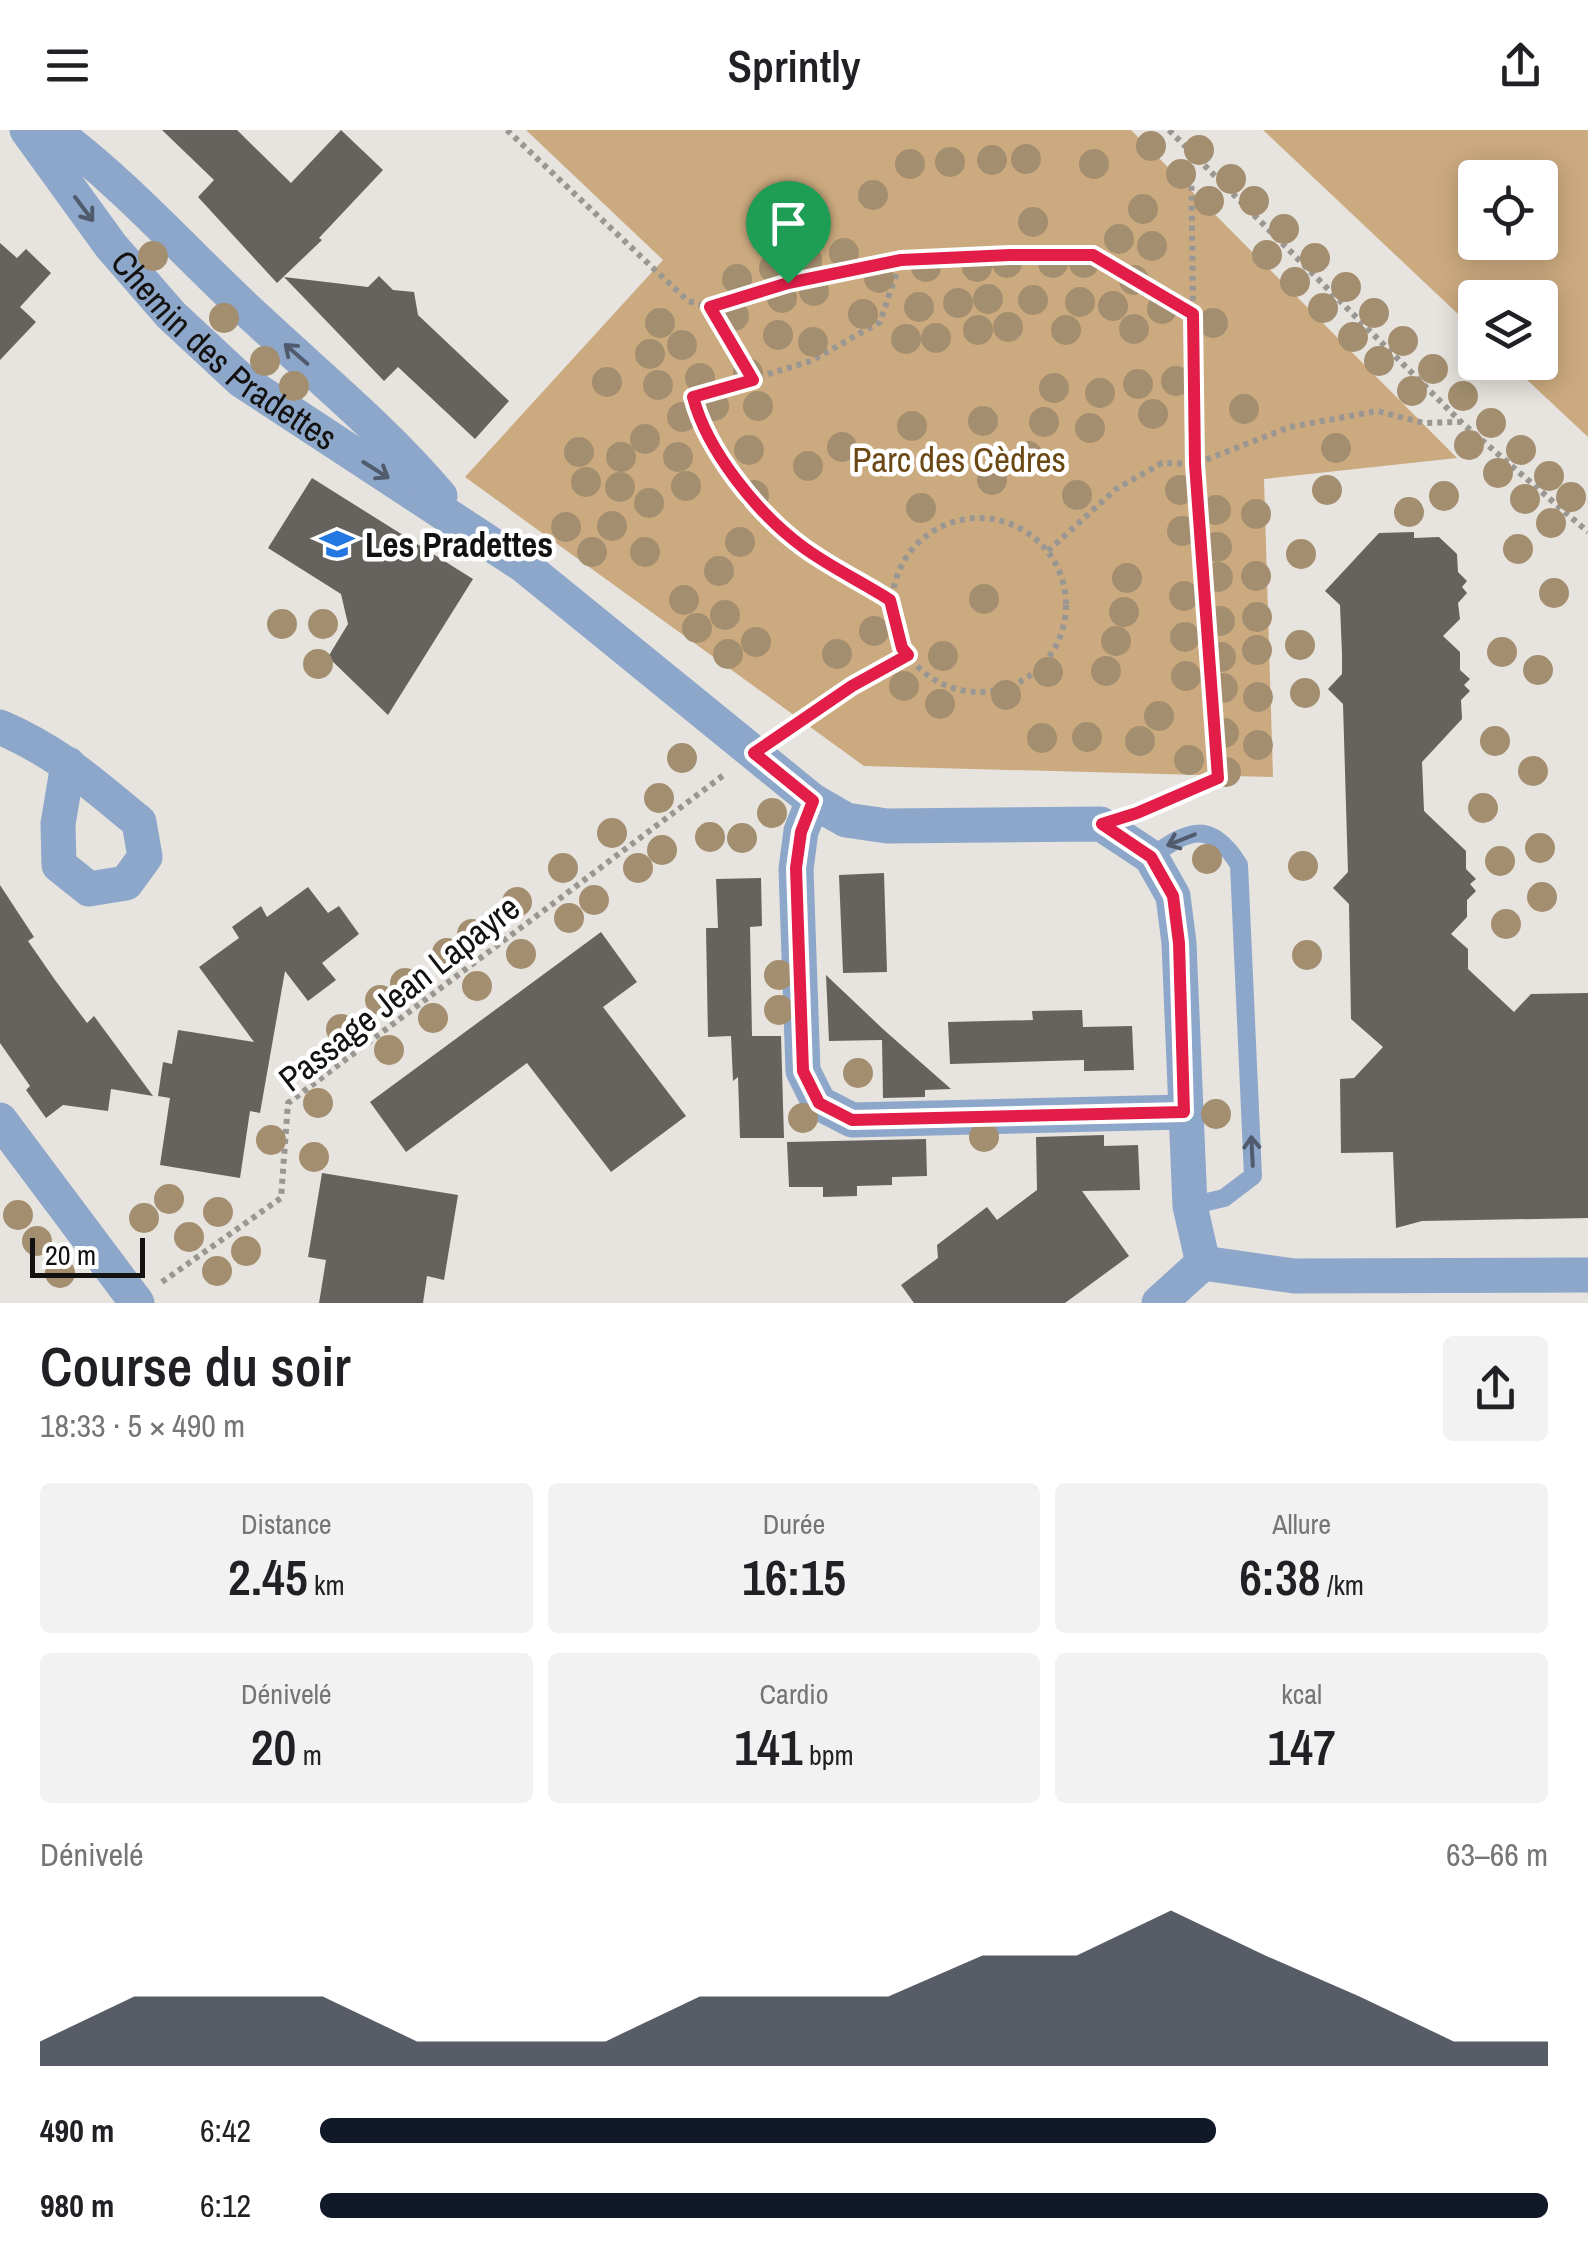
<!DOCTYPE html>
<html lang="fr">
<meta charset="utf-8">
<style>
:root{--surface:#fff;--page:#f2f2f2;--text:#202124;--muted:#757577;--accent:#111827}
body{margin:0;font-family:"Archivo Narrow",sans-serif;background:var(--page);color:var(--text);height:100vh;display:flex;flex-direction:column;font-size:38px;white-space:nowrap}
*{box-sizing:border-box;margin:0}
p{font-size:32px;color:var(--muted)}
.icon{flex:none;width:55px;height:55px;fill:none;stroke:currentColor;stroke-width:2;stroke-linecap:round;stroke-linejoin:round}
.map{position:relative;height:1173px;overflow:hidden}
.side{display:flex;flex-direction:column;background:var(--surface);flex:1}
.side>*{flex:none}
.tools{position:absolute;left:1458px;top:30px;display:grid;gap:20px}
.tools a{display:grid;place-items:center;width:100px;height:100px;border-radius:10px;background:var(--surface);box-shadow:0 5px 25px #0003;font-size:50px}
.scale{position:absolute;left:30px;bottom:25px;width:115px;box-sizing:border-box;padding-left:10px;border:5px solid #141211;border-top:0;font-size:28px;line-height:35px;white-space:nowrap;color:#141211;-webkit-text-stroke:8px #fff;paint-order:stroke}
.pin{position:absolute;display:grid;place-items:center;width:85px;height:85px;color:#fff;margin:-102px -42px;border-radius:50% 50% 50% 0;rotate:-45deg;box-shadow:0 0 10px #0007}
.pin .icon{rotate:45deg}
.round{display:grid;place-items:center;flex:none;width:105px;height:105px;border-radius:10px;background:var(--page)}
.head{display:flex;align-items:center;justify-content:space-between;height:170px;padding:0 40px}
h1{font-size:55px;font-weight:600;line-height:75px}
.stats{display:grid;grid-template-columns:repeat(3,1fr);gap:15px;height:170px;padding:10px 40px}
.stats div{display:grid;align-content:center;border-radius:10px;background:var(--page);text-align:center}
.stats b{font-size:50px;font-weight:600}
.stats small{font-size:28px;font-weight:400}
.stats p{font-size:28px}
.chart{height:280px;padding:20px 40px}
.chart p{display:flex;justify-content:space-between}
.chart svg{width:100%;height:180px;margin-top:10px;fill:var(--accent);opacity:.7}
ul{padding:0 40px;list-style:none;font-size:32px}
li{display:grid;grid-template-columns:160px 120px 1fr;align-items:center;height:75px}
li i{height:25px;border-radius:12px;background:var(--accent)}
header{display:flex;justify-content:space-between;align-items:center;height:130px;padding:0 40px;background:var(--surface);font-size:45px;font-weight:600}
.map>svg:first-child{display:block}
</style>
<header><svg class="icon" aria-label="menu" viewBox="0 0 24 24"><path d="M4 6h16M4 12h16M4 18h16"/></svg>Sprintly<svg class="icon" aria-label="share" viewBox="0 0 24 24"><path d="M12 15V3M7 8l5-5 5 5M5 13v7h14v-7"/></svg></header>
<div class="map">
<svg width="1588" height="1173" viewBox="0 0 1588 1173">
<rect width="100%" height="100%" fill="#e7e3de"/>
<!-- green -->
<g fill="#ccaa7f" fill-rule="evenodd">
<polygon points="526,0 1131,0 1457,328 1264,349 1273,647 864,636 465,347 663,130"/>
<path d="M1263,0H1588V307L1509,233L1540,232V168H1475V200ZM1475,48H1540V112H1475Z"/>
</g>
<!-- building -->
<g fill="#66625e">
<polygon points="162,0 237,0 291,53 341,0 383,40 319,108 322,110 277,153 198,67 214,50"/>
<polygon points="0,113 17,128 26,119 51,143 20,177 36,192 0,230"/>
<polygon points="379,146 393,160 414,162 418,185 509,271 475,309 398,237 384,251 284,147 368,157"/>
<polygon points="312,348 473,449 388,585 328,527 348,494 341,464 268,418"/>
<polygon points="1414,402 1414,408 1439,407 1457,424 1458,442 1467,451 1462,457 1467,463 1458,473 1460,489 1443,506 1460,522 1460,540 1470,549 1464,555 1470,561 1461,570 1462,589 1422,632 1424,681 1466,721 1466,739 1476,749 1470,754 1476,761 1467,770 1467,787 1451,804 1468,819 1468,839 1514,882 1531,864 1588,863 1588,1088 1422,1091 1396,1098 1393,1022 1341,1023 1340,949 1354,948 1383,917 1351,889 1349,774 1333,758 1348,742 1343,574 1328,559 1342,544 1342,524 1340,475 1325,461 1379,403"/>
<polygon points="884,743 887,842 843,843 839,745"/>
<polygon points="761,748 762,796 750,797 752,906 743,906 781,906 784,1008 740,1008 738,947 733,951 731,906 708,907 706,798 718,798 716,749"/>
<polygon points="0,755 34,807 28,811 55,850 87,893 94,886 153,966 111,959 108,981 63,975 46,988 26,960 30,956 0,913"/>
<polygon points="308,757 328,783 339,776 359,804 322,833 336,850 308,871 285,841 260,983 250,981 240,1048 160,1035 170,968 158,966 163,932 172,934 178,900 254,912 199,837 239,808 232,797 261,776 267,787"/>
<polygon points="601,802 637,852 603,877 686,986 611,1042 527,933 406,1022 370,972"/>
<polygon points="826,845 884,900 951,959 925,960 925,967 883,968 882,910 829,911"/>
<polygon points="1082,880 1083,897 1132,896 1134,940 1084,941 1084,930 950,934 948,892 1033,890 1032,881"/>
<polygon points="1104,1005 1104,1016 1138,1015 1140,1060 1082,1061 1129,1126 1065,1173 914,1173 901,1155 938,1128 937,1115 987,1077 997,1090 1037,1060 1036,1007"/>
<polygon points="926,1009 927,1046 892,1047 892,1055 857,1056 857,1066 823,1067 823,1057 789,1057 787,1012"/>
<polygon points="322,1043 458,1065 444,1150 427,1146 423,1173 319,1173 326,1130 308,1127"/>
</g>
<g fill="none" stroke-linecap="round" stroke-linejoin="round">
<!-- path -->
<g stroke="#9a9793" stroke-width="6" stroke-dasharray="5 5" stroke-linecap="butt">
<polyline points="507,0 688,171 710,177 788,153 899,130"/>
<polyline points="1169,0 1461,292 1588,402"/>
<polyline points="710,178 753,250"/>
<circle cx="979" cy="475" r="87"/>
<polyline points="1048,421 1116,359 1162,333 1195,334 1290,297 1377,281 1424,293 1459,292"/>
<path d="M891,470C862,452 830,437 803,417C758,384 707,321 693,267L811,231L880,192L901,130L1093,125L1193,185"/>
<polyline points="784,602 853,556 908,525"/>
<polyline points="1143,681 1218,648 1195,334 1191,21"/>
<polyline points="162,1152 281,1068 288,973 725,644"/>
</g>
<!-- service -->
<path stroke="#8da7ca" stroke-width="18" d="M1151,727C1189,699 1211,690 1239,735L1253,1046L1224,1068L1190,1076"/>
<!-- minor -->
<g stroke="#8da7ca" stroke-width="35">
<path id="s1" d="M27,0L111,116L171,185L241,250L523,435L813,671L846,690L887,696L1101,694L1151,727L1173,766L1179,813L1190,1076L1203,1133L1294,1146L1588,1145"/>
<path d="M52,0C127,55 190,128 259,191C320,248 385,301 440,366"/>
<path d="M0,597C58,622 91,653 139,692L145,727L126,753L89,759L59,735L58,694L68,634"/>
<polyline points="813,671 801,701 796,739 803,941 819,973 852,990 1184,982"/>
<polyline points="0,990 137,1173"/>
<polyline points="1159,1173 1203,1133"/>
</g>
</g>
<!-- trees -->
<g fill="#a38e6f">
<circle cx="1151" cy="16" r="15"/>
<circle cx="1199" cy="20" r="15"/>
<circle cx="1026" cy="29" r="15"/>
<circle cx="992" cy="30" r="15"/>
<circle cx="950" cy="32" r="15"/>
<circle cx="910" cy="34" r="15"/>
<circle cx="1094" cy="34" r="15"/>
<circle cx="1181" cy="44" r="15"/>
<circle cx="1231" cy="49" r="15"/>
<circle cx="873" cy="65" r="15"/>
<circle cx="1209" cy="71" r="15"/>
<circle cx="1254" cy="71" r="15"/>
<circle cx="1143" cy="79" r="15"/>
<circle cx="1033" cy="92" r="15"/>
<circle cx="1284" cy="99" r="15"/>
<circle cx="1119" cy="109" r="15"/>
<circle cx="1152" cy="116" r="15"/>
<circle cx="844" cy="123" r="15"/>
<circle cx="1267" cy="125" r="15"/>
<circle cx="153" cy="126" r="15"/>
<circle cx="1315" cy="128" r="15"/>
<circle cx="807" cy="130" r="15"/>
<circle cx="1007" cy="133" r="15"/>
<circle cx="1053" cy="133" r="15"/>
<circle cx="1084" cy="133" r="15"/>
<circle cx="926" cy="137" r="15"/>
<circle cx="977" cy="137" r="15"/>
<circle cx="774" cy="138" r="15"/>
<circle cx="879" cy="148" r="15"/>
<circle cx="737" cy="149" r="15"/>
<circle cx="1134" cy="150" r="15"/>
<circle cx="1295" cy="152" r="15"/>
<circle cx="1346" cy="157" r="15"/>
<circle cx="814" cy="161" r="15"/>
<circle cx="782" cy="168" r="15"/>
<circle cx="988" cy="169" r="15"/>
<circle cx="1033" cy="170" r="15"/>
<circle cx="1080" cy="172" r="15"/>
<circle cx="958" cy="173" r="15"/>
<circle cx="1113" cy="176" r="15"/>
<circle cx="919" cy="177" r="15"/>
<circle cx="1323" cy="178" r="15"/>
<circle cx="1162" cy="179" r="15"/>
<circle cx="1374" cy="183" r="15"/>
<circle cx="863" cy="184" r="15"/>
<circle cx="734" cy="186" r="15"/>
<circle cx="224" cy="188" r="15"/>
<circle cx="660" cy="193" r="15"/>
<circle cx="1213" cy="193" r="15"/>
<circle cx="1008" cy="197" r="15"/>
<circle cx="1134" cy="199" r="15"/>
<circle cx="978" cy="200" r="15"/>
<circle cx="1066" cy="200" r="15"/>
<circle cx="778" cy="205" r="15"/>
<circle cx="1353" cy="207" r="15"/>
<circle cx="936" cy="208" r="15"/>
<circle cx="906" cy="209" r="15"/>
<circle cx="1403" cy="211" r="15"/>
<circle cx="813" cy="212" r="15"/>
<circle cx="682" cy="215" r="15"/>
<circle cx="650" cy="224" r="15"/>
<circle cx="265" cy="231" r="15"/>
<circle cx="1379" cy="231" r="15"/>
<circle cx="1433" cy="239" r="15"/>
<circle cx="748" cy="243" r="15"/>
<circle cx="700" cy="248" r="15"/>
<circle cx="1176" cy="251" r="15"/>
<circle cx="607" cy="252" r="15"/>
<circle cx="1138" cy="254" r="15"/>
<circle cx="658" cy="255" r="15"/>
<circle cx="294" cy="256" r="15"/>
<circle cx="1054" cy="258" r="15"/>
<circle cx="1412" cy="261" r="15"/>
<circle cx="1100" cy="263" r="15"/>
<circle cx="1463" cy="266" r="15"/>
<circle cx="714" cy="276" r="15"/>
<circle cx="758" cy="276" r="15"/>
<circle cx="1244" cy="279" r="15"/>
<circle cx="1153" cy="284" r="15"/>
<circle cx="682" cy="287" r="15"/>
<circle cx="983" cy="291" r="15"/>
<circle cx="1044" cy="292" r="15"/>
<circle cx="1491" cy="293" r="15"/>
<circle cx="912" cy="296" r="15"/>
<circle cx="1090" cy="298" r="15"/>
<circle cx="645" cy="309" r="15"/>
<circle cx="1469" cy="315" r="15"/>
<circle cx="842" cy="317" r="15"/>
<circle cx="1336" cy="318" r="15"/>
<circle cx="749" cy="320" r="15"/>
<circle cx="1521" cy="320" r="15"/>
<circle cx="579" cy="322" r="15"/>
<circle cx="1028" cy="326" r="15"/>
<circle cx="621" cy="327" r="15"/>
<circle cx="678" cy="327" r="15"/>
<circle cx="808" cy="336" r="15"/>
<circle cx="1498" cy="343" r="15"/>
<circle cx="1549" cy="346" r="15"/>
<circle cx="992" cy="350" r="15"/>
<circle cx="586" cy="352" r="15"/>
<circle cx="686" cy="356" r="15"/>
<circle cx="620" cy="357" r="15"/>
<circle cx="1180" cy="360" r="15"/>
<circle cx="1327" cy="360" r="15"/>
<circle cx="754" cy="365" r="15"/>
<circle cx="1077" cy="365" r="15"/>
<circle cx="1444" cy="366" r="15"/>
<circle cx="1571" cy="367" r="15"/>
<circle cx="1525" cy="369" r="15"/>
<circle cx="649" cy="373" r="15"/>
<circle cx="921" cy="378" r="15"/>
<circle cx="1216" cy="380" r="15"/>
<circle cx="1409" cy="382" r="15"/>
<circle cx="1256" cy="384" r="15"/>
<circle cx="1551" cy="393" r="15"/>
<circle cx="612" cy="396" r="15"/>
<circle cx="566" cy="397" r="15"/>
<circle cx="1182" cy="401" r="15"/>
<circle cx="740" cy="412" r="15"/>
<circle cx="1217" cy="417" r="15"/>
<circle cx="1518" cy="419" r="15"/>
<circle cx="592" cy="422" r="15"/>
<circle cx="645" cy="422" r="15"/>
<circle cx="1301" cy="424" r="15"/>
<circle cx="719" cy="441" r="15"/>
<circle cx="1256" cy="446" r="15"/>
<circle cx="1218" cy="447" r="15"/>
<circle cx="1127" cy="448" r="15"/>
<circle cx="1554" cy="463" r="15"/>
<circle cx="1184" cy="466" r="15"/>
<circle cx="984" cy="469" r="15"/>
<circle cx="684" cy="470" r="15"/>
<circle cx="1124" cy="482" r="15"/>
<circle cx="725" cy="485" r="15"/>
<circle cx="1257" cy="487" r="15"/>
<circle cx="1220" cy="491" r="15"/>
<circle cx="282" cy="494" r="15"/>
<circle cx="323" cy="494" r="15"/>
<circle cx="697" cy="498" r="15"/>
<circle cx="874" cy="501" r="15"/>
<circle cx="1185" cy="507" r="15"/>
<circle cx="1116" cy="511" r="15"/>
<circle cx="756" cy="512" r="15"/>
<circle cx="1300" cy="515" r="15"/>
<circle cx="1257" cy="520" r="15"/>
<circle cx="1502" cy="522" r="15"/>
<circle cx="728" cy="524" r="15"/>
<circle cx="837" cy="524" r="15"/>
<circle cx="943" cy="526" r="15"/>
<circle cx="1221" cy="527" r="15"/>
<circle cx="318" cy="534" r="15"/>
<circle cx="1538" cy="540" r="15"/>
<circle cx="1106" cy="541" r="15"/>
<circle cx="1048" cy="542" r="15"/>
<circle cx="1186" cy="546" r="15"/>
<circle cx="904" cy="556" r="15"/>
<circle cx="1223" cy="558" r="15"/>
<circle cx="1305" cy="563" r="15"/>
<circle cx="1006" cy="565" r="15"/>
<circle cx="1258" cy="567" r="15"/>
<circle cx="940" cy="574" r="15"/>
<circle cx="1159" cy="586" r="15"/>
<circle cx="1224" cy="603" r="15"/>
<circle cx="1087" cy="607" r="15"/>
<circle cx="1042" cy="608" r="15"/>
<circle cx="1140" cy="611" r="15"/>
<circle cx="1495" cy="611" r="15"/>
<circle cx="1258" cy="615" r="15"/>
<circle cx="682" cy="628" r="15"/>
<circle cx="1189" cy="630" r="15"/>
<circle cx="1533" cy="641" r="15"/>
<circle cx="1226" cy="642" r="15"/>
<circle cx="659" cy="668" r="15"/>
<circle cx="1483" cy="678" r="15"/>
<circle cx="772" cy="683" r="15"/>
<circle cx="612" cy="703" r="15"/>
<circle cx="710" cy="707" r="15"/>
<circle cx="742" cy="708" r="15"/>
<circle cx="1540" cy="718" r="15"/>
<circle cx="662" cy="720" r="15"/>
<circle cx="1207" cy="729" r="15"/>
<circle cx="1500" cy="731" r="15"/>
<circle cx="1303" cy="736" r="15"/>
<circle cx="563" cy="738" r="15"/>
<circle cx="638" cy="738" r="15"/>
<circle cx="1542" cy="767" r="15"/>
<circle cx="594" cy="770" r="15"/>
<circle cx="517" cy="772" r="15"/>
<circle cx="569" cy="788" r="15"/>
<circle cx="1506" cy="794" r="15"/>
<circle cx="472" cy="804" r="15"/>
<circle cx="447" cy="823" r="15"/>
<circle cx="521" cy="824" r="15"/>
<circle cx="1307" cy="825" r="15"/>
<circle cx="779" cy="845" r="15"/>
<circle cx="405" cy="853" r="15"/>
<circle cx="477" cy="856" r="15"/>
<circle cx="380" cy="870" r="15"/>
<circle cx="779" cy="880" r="15"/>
<circle cx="433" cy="888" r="15"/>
<circle cx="341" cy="899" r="15"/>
<circle cx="389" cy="920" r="15"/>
<circle cx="858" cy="943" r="15"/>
<circle cx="318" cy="973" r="15"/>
<circle cx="1216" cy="984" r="15"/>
<circle cx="803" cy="988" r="15"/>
<circle cx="984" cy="1007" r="15"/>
<circle cx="271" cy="1010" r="15"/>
<circle cx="314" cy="1027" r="15"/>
<circle cx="169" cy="1069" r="15"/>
<circle cx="218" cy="1082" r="15"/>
<circle cx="18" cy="1085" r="15"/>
<circle cx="144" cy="1088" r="15"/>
<circle cx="189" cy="1107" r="15"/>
<circle cx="37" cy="1111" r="15"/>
<circle cx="246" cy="1121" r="15"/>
<circle cx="217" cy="1141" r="15"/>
<circle cx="60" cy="1143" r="15"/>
</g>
<!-- one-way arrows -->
<defs><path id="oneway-shaft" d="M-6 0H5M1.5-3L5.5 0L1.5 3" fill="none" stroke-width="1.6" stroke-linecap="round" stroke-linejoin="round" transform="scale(2.5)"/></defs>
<g stroke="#505c6e">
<use href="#oneway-shaft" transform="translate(84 79) rotate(53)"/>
<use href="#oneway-shaft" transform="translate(296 224) rotate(-139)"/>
<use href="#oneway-shaft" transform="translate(376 340) rotate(32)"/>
<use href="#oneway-shaft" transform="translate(1181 710) rotate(158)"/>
<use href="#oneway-shaft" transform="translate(1252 1021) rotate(-93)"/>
</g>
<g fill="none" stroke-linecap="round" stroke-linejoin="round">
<!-- route casing -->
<g stroke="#fff" stroke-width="20">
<path id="route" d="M1010,125H1093L1193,184L1195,334L1218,648L1137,683L1102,694L1151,727L1173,766L1179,813L1184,982L852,990L819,973L803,941L796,738L801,702L813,671L754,623L852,556L908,525L902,518L890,470C862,452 830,437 803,417C758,384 707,321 693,267L753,250L710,177L788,153L901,130Z"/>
</g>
<!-- route -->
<use href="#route" stroke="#e11d48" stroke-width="12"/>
</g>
<!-- icons -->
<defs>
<g id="school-bare" transform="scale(2.7)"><path d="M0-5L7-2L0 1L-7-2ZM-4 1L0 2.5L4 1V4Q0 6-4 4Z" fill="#2277e2" stroke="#fff" stroke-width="2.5" paint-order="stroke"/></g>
</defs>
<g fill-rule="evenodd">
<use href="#school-bare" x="337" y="414"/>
</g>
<g text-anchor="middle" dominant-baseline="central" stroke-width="9" stroke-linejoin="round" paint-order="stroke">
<!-- street labels -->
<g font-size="35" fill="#141211" stroke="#fff">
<text stroke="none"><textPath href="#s1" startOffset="298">Chemin des Pradettes</textPath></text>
<text transform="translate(399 863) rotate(-38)">Passage Jean Lapayre</text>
</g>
<!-- park labels -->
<g font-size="35" fill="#6b4814" stroke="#fff">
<text x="959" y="329">Parc des Cèdres</text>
</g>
<!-- poi labels -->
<g font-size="35" font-weight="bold" fill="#141211" stroke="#fff" text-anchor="start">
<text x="365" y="414">Les Pradettes</text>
</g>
</g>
</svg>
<div class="tools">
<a><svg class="icon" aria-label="locate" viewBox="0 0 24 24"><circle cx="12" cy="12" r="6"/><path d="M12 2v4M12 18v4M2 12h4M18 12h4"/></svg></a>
<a><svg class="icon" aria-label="layers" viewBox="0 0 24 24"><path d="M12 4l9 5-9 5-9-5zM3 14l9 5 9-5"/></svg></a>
</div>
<div class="scale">20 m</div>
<div class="pin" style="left:788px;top:153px;background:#1e9e55"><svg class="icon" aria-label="arrive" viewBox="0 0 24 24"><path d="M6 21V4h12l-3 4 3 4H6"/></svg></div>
</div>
<section class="side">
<div class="head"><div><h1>Course du soir</h1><p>18:33 · 5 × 490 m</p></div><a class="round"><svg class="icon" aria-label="share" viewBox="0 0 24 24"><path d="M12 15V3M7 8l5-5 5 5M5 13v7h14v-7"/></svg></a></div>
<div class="stats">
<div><p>Distance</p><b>2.45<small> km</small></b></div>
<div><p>Durée</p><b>16:15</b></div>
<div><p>Allure</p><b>6:38<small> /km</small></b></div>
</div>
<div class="stats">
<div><p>Dénivelé</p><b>20<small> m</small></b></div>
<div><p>Cardio</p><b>141<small> bpm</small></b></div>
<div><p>kcal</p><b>147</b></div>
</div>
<div class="chart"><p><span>Dénivelé</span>63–66 m</p>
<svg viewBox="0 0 160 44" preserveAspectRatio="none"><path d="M0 44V38L10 27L20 27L30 27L40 38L50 38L60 38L70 27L80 27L90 27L100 17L110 17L120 6L130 17L140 27L150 38L160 38V44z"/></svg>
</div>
<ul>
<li><b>490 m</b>6:42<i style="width:73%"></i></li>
<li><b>980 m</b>6:12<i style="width:100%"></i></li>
</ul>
</section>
